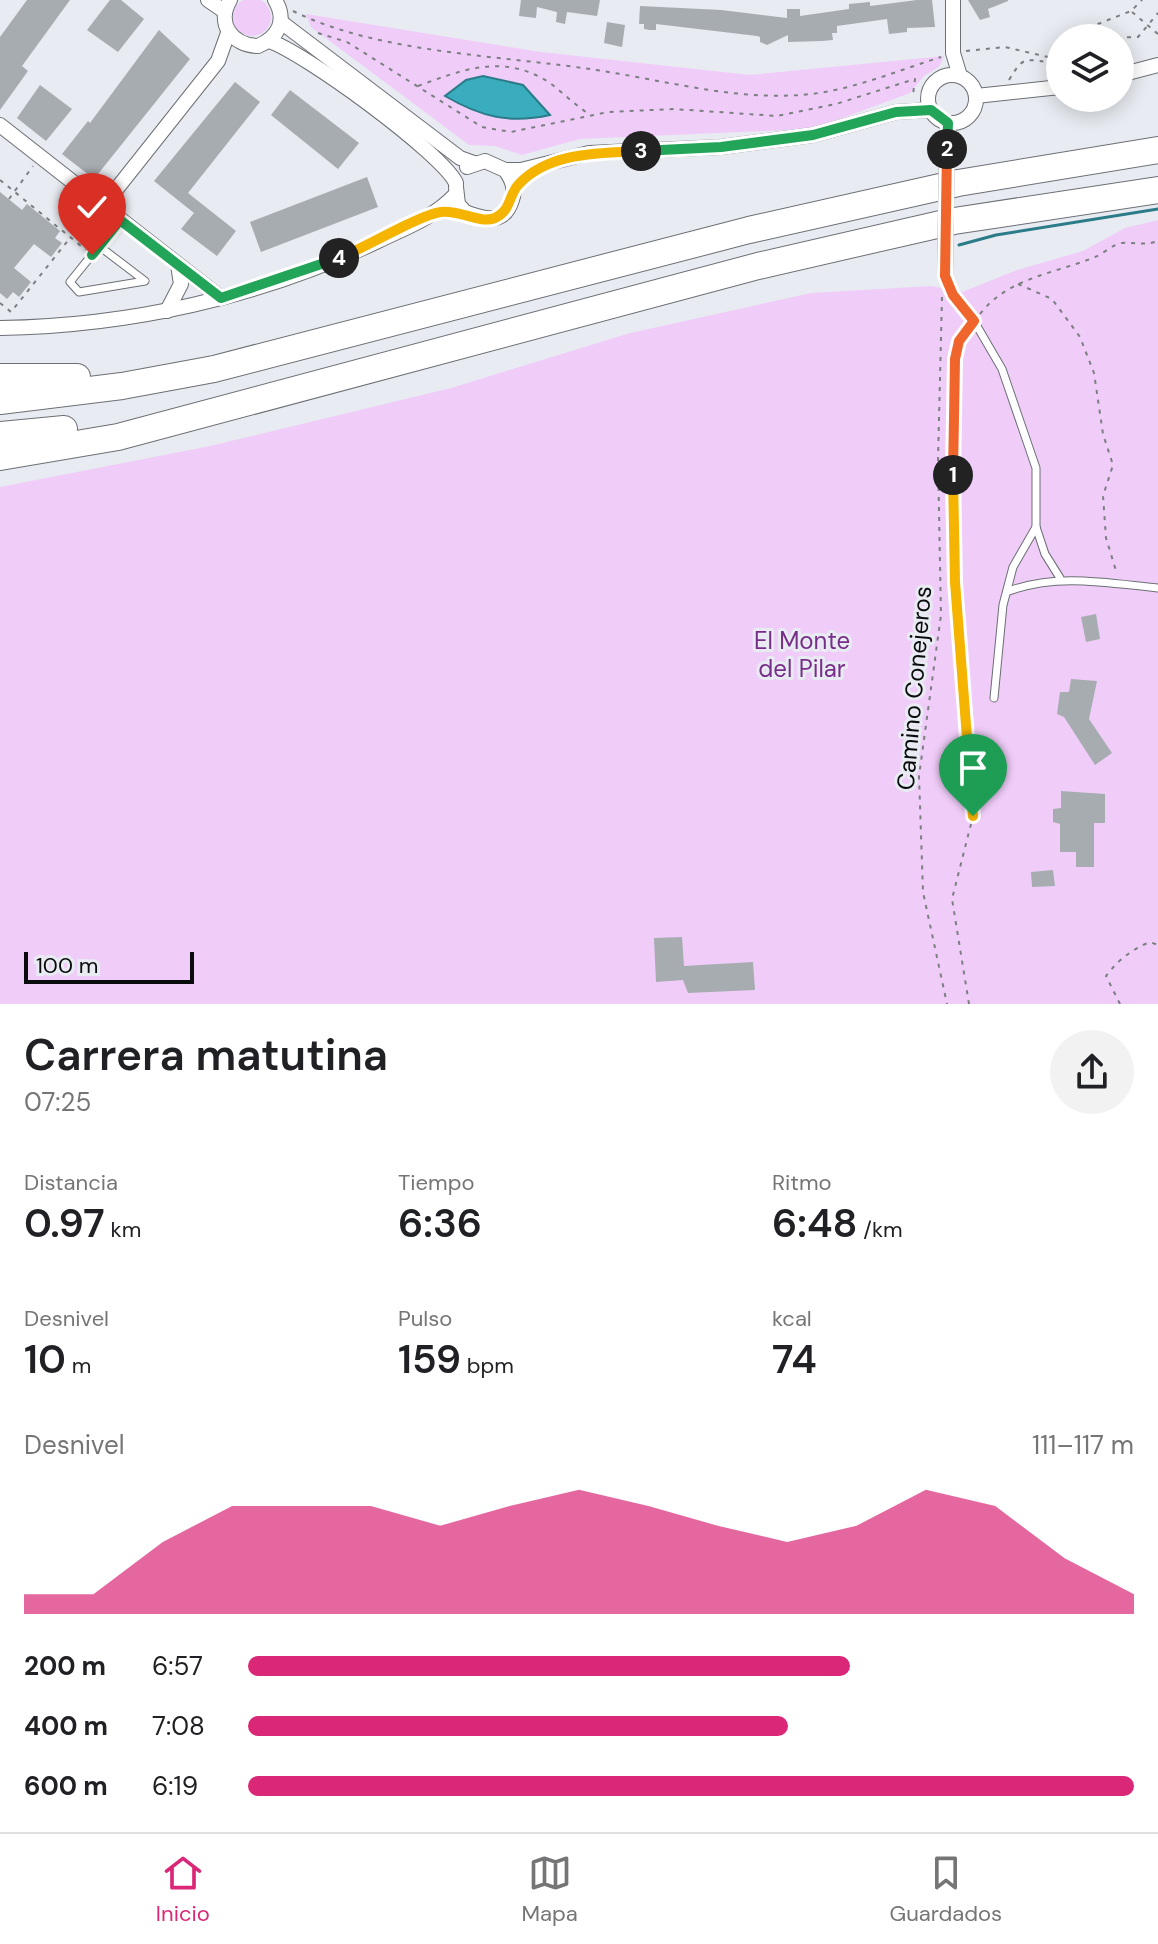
<!DOCTYPE html>
<html lang="es">
<meta charset="utf-8">
<style>
:root{--surface:#fff;--page:#f2f2f2;--text:#202124;--muted:#757577;--line:#e0e0e0;--accent:#db2777}
body{margin:0;font-family:"DM Sans",sans-serif;background:var(--page);color:var(--text);height:100vh;display:flex;flex-direction:column;font-size:30px;white-space:nowrap}
*{box-sizing:border-box;margin:0}
p{font-size:26px;color:var(--muted)}
.icon{flex:none;width:44px;height:44px;fill:none;stroke:currentColor;stroke-width:2;stroke-linecap:round;stroke-linejoin:round}
.map{position:relative;height:1004px;overflow:hidden}
.side{display:flex;flex-direction:column;background:var(--surface);flex:1}
.side>*{flex:none}
.controls{position:absolute;left:1046px;top:24px;display:grid;gap:16px}
.controls a{display:grid;place-items:center;width:88px;height:88px;border-radius:50%;background:var(--surface);box-shadow:0 4px 20px #0003;font-size:40px}
.scale{position:absolute;left:24px;bottom:20px;width:170px;box-sizing:border-box;padding-left:8px;border:4px solid #0a0b0d;border-top:0;font-size:22px;line-height:28px;white-space:nowrap;color:#0a0b0d;-webkit-text-stroke:6px #e8ebf1;paint-order:stroke}
.pin{position:absolute;display:grid;place-items:center;width:68px;height:68px;color:#fff;margin:-82px -34px;border-radius:50% 50% 50% 0;rotate:-45deg;box-shadow:0 0 8px #0007}
.pin .icon{rotate:45deg}
.km{position:absolute;width:40px;height:40px;margin:-20px;border-radius:50%;background:#222;color:#fff;font-size:22px;line-height:40px;text-align:center}
.round{display:grid;place-items:center;flex:none;width:84px;height:84px;border-radius:42px;background:var(--page)}
.overview{display:flex;align-items:center;justify-content:space-between;height:136px;padding:0 24px}
h1{font-size:44px;font-weight:600;line-height:60px}
.figures{display:grid;grid-template-columns:repeat(3,1fr);gap:12px;height:136px;padding:8px 24px}
.figures div{display:grid;align-content:center}
.figures b{font-size:40px;font-weight:600}
.figures small{font-size:22px;font-weight:400}
.figures p{font-size:22px}
.chart{height:224px;padding:16px 24px}
.chart p{display:flex;justify-content:space-between}
.chart svg{width:100%;height:144px;margin-top:8px;fill:var(--accent);opacity:.7}
ul{padding:0 24px;list-style:none;font-size:26px}
li{display:grid;grid-template-columns:128px 96px 1fr;align-items:center;height:60px}
li i{height:20px;border-radius:10px;background:var(--accent)}
.dock{display:flex;justify-content:space-around;align-items:center;height:112px;border-top:2px solid var(--line);background:var(--surface);font-size:22px;color:var(--muted)}
.dock a{display:grid;justify-items:center;gap:4px}
.dock .on{color:var(--accent)}
.map>svg:first-child{display:block}
</style>
<div class="map">
<svg width="1158" height="1004" viewBox="0 0 1158 1004">
<rect width="100%" height="100%" fill="#e8ebf1"/>
<!-- green -->
<g fill="#f0cdf9">
<circle cx="252" cy="17" r="19"/>
<polygon points="306,14 541,52 750,75 944,56 939,67 924,76 910,93 813,129 580,139 522,155 495,146 469,145 311,27"/>
<polygon points="1158,220 1158,1004 0,1004 0,487 210,446 451,388 630,333 811,293 931,286 962,292 1017,270 1083,251 1125,228"/>
</g>
<!-- water -->
<path fill="#39acbd" stroke="#2b7c88" stroke-width="2" d="M483,76L523,85L550,115C510,124 481,117 445,96L466,80Z"/>
<g fill="none" stroke-linecap="round" stroke-linejoin="round">
<!-- stream -->
<polyline stroke="#2b7c88" stroke-width="3" points="959,245 996,235 1158,209"/>
</g>
<!-- building -->
<g fill="#a6acb0">
<polygon points="27,0 70,0 22,66 28,71 0,110 0,37"/>
<polygon points="110,0 121,0 144,19 118,52 87,30"/>
<polygon points="521,0 600,0 597,16 567,12 565,24 556,22 557,12 537,7 536,18 519,16"/>
<polygon points="917,0 932,0 935,27 907,28 907,32 889,34 887,19 837,26 837,33 832,33 833,40 822,41 788,42 788,35 767,45 760,42 760,37 757,36 656,24 656,30 650,30 644,29 644,24 639,24 640,6 721,10 787,18 787,9 800,9 800,16 849,9 849,4 870,2 870,6"/>
<polygon points="968,0 1008,0 1008,1 988,9 990,17 980,20"/>
<polygon points="607,22 625,25 622,47 604,43"/>
<polygon points="159,30 190,59 94,179 62,154 88,121 90,123"/>
<polygon points="235,82 260,102 188,193 236,231 217,256 181,229 194,213 154,181"/>
<polygon points="40,85 72,109 46,141 17,118"/>
<polygon points="290,90 359,143 338,169 271,115"/>
<polygon points="367,177 378,207 261,252 250,222"/>
<polygon points="0,192 22,210 27,204 60,231 55,238 62,243 51,257 34,244 14,268 31,282 19,297 13,292 7,299 0,293"/>
<polygon points="1096,614 1100,639 1086,642 1081,617"/>
<polygon points="1071,679 1097,681 1089,719 1112,753 1095,765 1064,717 1057,714 1060,692 1069,692"/>
<polygon points="1061,791 1105,794 1105,823 1094,823 1094,867 1076,867 1076,852 1060,852 1060,824 1053,822 1053,809 1061,808"/>
<polygon points="1053,870 1055,886 1032,887 1031,872"/>
<polygon points="682,937 684,966 753,962 755,990 688,993 683,980 656,982 654,938"/>
</g>
<g fill="none" stroke-linecap="round" stroke-linejoin="round">
<!-- lane casing -->
<g stroke="#6c6f74" stroke-width="9">
<g id="lane">
<polyline points="99,246 145,281 79,292 70,282 120,220"/>
<polyline points="945,276 953,295 974,321 1002,369 1036,468 1036,527 1013,567 1003,605 994,698"/>
<polyline points="1036,527 1045,554 1060,578"/>
<path d="M1009,591C1058,573 1107,583 1158,588"/>
</g>
</g>
<!-- street casing -->
<g stroke="#6c6f74" stroke-width="16">
<g id="street">
<polyline points="208,0 224,11"/>
<path d="M230,0C216,24 232,45 258,46C279,37 287,20 275,0"/>
<polyline points="953,0 953,53 960,76"/>
<polyline points="281,22 460,158 474,163"/>
<path d="M269,41C302,51 442,153 456,183"/>
<polyline points="1120,75 1158,65"/>
<circle cx="952" cy="99" r="24"/>
<polyline points="976,96 1060,87"/>
<polyline points="0,125 221,298"/>
<polyline points="505,170 521,170 589,153 721,147 813,135 896,112 931,110"/>
<polyline points="456,187 458,204 465,212"/>
<polyline points="103,206 218,61 228,33"/>
<path d="M438,212C446,212 457,210 464,212C482,217 503,228 512,200C516,189 512,179 505,170L485,161L467,167"/>
<polyline points="167,311 181,284 178,265"/>
<path d="M0,328C130,326 260,297 378,241C407,227 433,218 455,195"/>
</g>
</g>
<!-- highway casing -->
<g stroke="#6c6f74" stroke-width="28">
<g id="highway">
<polyline points="0,377 77,377"/>
<polyline points="0,401 122,386 214,369 749,230 958,183 1158,150"/>
<polyline points="0,435 64,429"/>
<polyline points="0,457 118,437 758,266 954,221 1158,190"/>
</g>
</g>
<!-- path -->
<g stroke="#7c7e82" stroke-width="2" stroke-dasharray="4 6" stroke-linecap="butt">
<path d="M293,11C380,54 501,55 596,70C670,81 749,105 825,92C864,85 903,69 941,57"/>
<polyline points="1132,12 1158,34"/>
<polyline points="318,33 347,42 482,127 511,132 608,112 674,109 777,116 836,104 915,79 913,95"/>
<polyline points="1072,38 1075,33 1131,11 1142,0"/>
<polyline points="1107,38 1138,37 1158,13"/>
<polyline points="966,51 1005,47 1048,57 1060,47"/>
<path d="M1009,80C1023,57 1023,59 1048,62L1060,55"/>
<path d="M418,86C464,69 504,53 550,83C563,93 575,105 589,114"/>
<polyline points="0,180 86,250"/>
<polyline points="9,199 33,166"/>
<polyline points="1018,284 1052,299 1080,337 1094,373 1103,434 1113,465 1103,496 1106,538 1117,574"/>
<polyline points="942,297 938,460 941,615 919,776 923,892 947,1004"/>
<polyline points="0,303 11,312 70,238"/>
<path d="M980,314C1009,277 1054,274 1095,257C1103,254 1113,244 1122,243C1135,242 1144,246 1158,241"/>
<polyline points="968,328 959,341 955,359 953,464 955,582 973,816 952,899 969,1004"/>
<path d="M1120,1004L1106,976C1118,960 1131,950 1150,942L1158,945"/>
</g>
<!-- lane -->
<use href="#lane" stroke="#fff" stroke-width="7"/>
<!-- street -->
<use href="#street" stroke="#fff" stroke-width="14"/>
<!-- highway -->
<use href="#highway" stroke="#fff" stroke-width="26"/>
<!-- street-bridge casing -->
<g stroke="#6c6f74" stroke-width="16" stroke-linecap="butt">
<polyline id="street-bridge" points="945,276 947,142"/>
</g>
<!-- street-bridge -->
<use href="#street-bridge" stroke="#fff" stroke-width="14"/>
</g>
<g fill="none" stroke-linecap="round" stroke-linejoin="round">
<!-- split-1 casing -->
<g stroke="#fff" stroke-width="16">
<polyline id="split-1" points="953,475 955,582 973,816"/>
</g>
<!-- split-2 casing -->
<g stroke="#fff" stroke-width="16">
<polyline id="split-2" points="947,149 945,276 953,295 974,321 959,341 955,359 953,475"/>
</g>
<!-- split-3 casing -->
<g stroke="#fff" stroke-width="16">
<polyline id="split-3" points="641,151 721,147 813,135 896,112 931,110 948,123 947,149"/>
</g>
<!-- split-4 casing -->
<g stroke="#fff" stroke-width="16">
<path id="split-4" d="M339,258C365,248 419,215 441,212C461,210 480,224 495,218C512,210 508,195 519,184C549,152 600,153 641,151"/>
</g>
<!-- split-5 casing -->
<g stroke="#fff" stroke-width="16">
<polyline id="split-5" points="92,255 120,220 221,298 339,258"/>
</g>
<!-- split-1 -->
<use href="#split-1" stroke="#f5b400" stroke-width="10"/>
<!-- split-2 -->
<use href="#split-2" stroke="#f0652b" stroke-width="10"/>
<!-- split-3 -->
<use href="#split-3" stroke="#22a559" stroke-width="10"/>
<!-- split-4 -->
<use href="#split-4" stroke="#f5b400" stroke-width="10"/>
<!-- split-5 -->
<use href="#split-5" stroke="#22a559" stroke-width="10"/>
</g>
<g text-anchor="middle" dominant-baseline="central" stroke-width="6" stroke-linejoin="round" paint-order="stroke">
<!-- park labels -->
<g font-size="24" fill="#772d89" stroke="#e8ebf1">
<text x="802" y="640">El Monte<tspan x="802" dy="28">del Pilar</tspan></text>
</g>
<!-- street labels -->
<g font-size="24" fill="#0a0b0d" stroke="#e8ebf1">
<text transform="translate(914 688) rotate(-85)">Camino Conejeros</text>
</g>
</g>
</svg>
<div class="controls">
<a><svg class="icon" aria-label="layers" viewBox="0 0 24 24"><path d="M12 4l9 5-9 5-9-5zM3 14l9 5 9-5"/></svg></a>
</div>
<div class="scale">100 m</div>
<div class="pin" style="left:973px;top:816px;background:#1e9e55"><svg class="icon" aria-label="arrive" viewBox="0 0 24 24"><path d="M6 21V4h12l-3 4 3 4H6"/></svg></div>
<div class="pin" style="left:92px;top:255px;background:#d93025"><svg class="icon" aria-label="check" viewBox="0 0 24 24"><path d="M5 12l5 5 9-10"/></svg></div>
<b class="km" style="left:953px;top:475px">1</b>
<b class="km" style="left:947px;top:149px">2</b>
<b class="km" style="left:641px;top:151px">3</b>
<b class="km" style="left:339px;top:258px">4</b>
</div>
<section class="side">
<div class="overview"><div><h1>Carrera matutina</h1><p>07:25</p></div><a class="round"><svg class="icon" aria-label="share" viewBox="0 0 24 24"><path d="M12 15V3M7 8l5-5 5 5M5 13v7h14v-7"/></svg></a></div>
<div class="figures">
<div><p>Distancia</p><b>0.97<small> km</small></b></div>
<div><p>Tiempo</p><b>6:36</b></div>
<div><p>Ritmo</p><b>6:48<small> /km</small></b></div>
</div>
<div class="figures">
<div><p>Desnivel</p><b>10<small> m</small></b></div>
<div><p>Pulso</p><b>159<small> bpm</small></b></div>
<div><p>kcal</p><b>74</b></div>
</div>
<div class="chart"><p><span>Desnivel</span>111–117 m</p>
<svg viewBox="0 0 160 44" preserveAspectRatio="none"><path d="M0 44V38L10 38L20 22L30 11L40 11L50 11L60 17L70 11L80 6L90 11L100 17L110 22L120 17L130 6L140 11L150 27L160 38V44z"/></svg>
</div>
<ul>
<li><b>200 m</b>6:57<i style="width:68%"></i></li>
<li><b>400 m</b>7:08<i style="width:61%"></i></li>
<li><b>600 m</b>6:19<i style="width:100%"></i></li>
</ul>
</section>
<nav class="dock">
<a class="on"><svg class="icon" aria-label="home" viewBox="0 0 24 24"><path d="M3 11l9-7 9 7M6 9v11h12V9"/></svg>Inicio</a>
<a><svg class="icon" aria-label="map" viewBox="0 0 24 24"><path d="M3 6l6-2 6 2 6-2v14l-6 2-6-2-6 2zM9 4v14M15 6v14"/></svg>Mapa</a>
<a><svg class="icon" aria-label="saved" viewBox="0 0 24 24"><path d="M7 4h10v16l-5-4-5 4z"/></svg>Guardados</a>
</nav>
